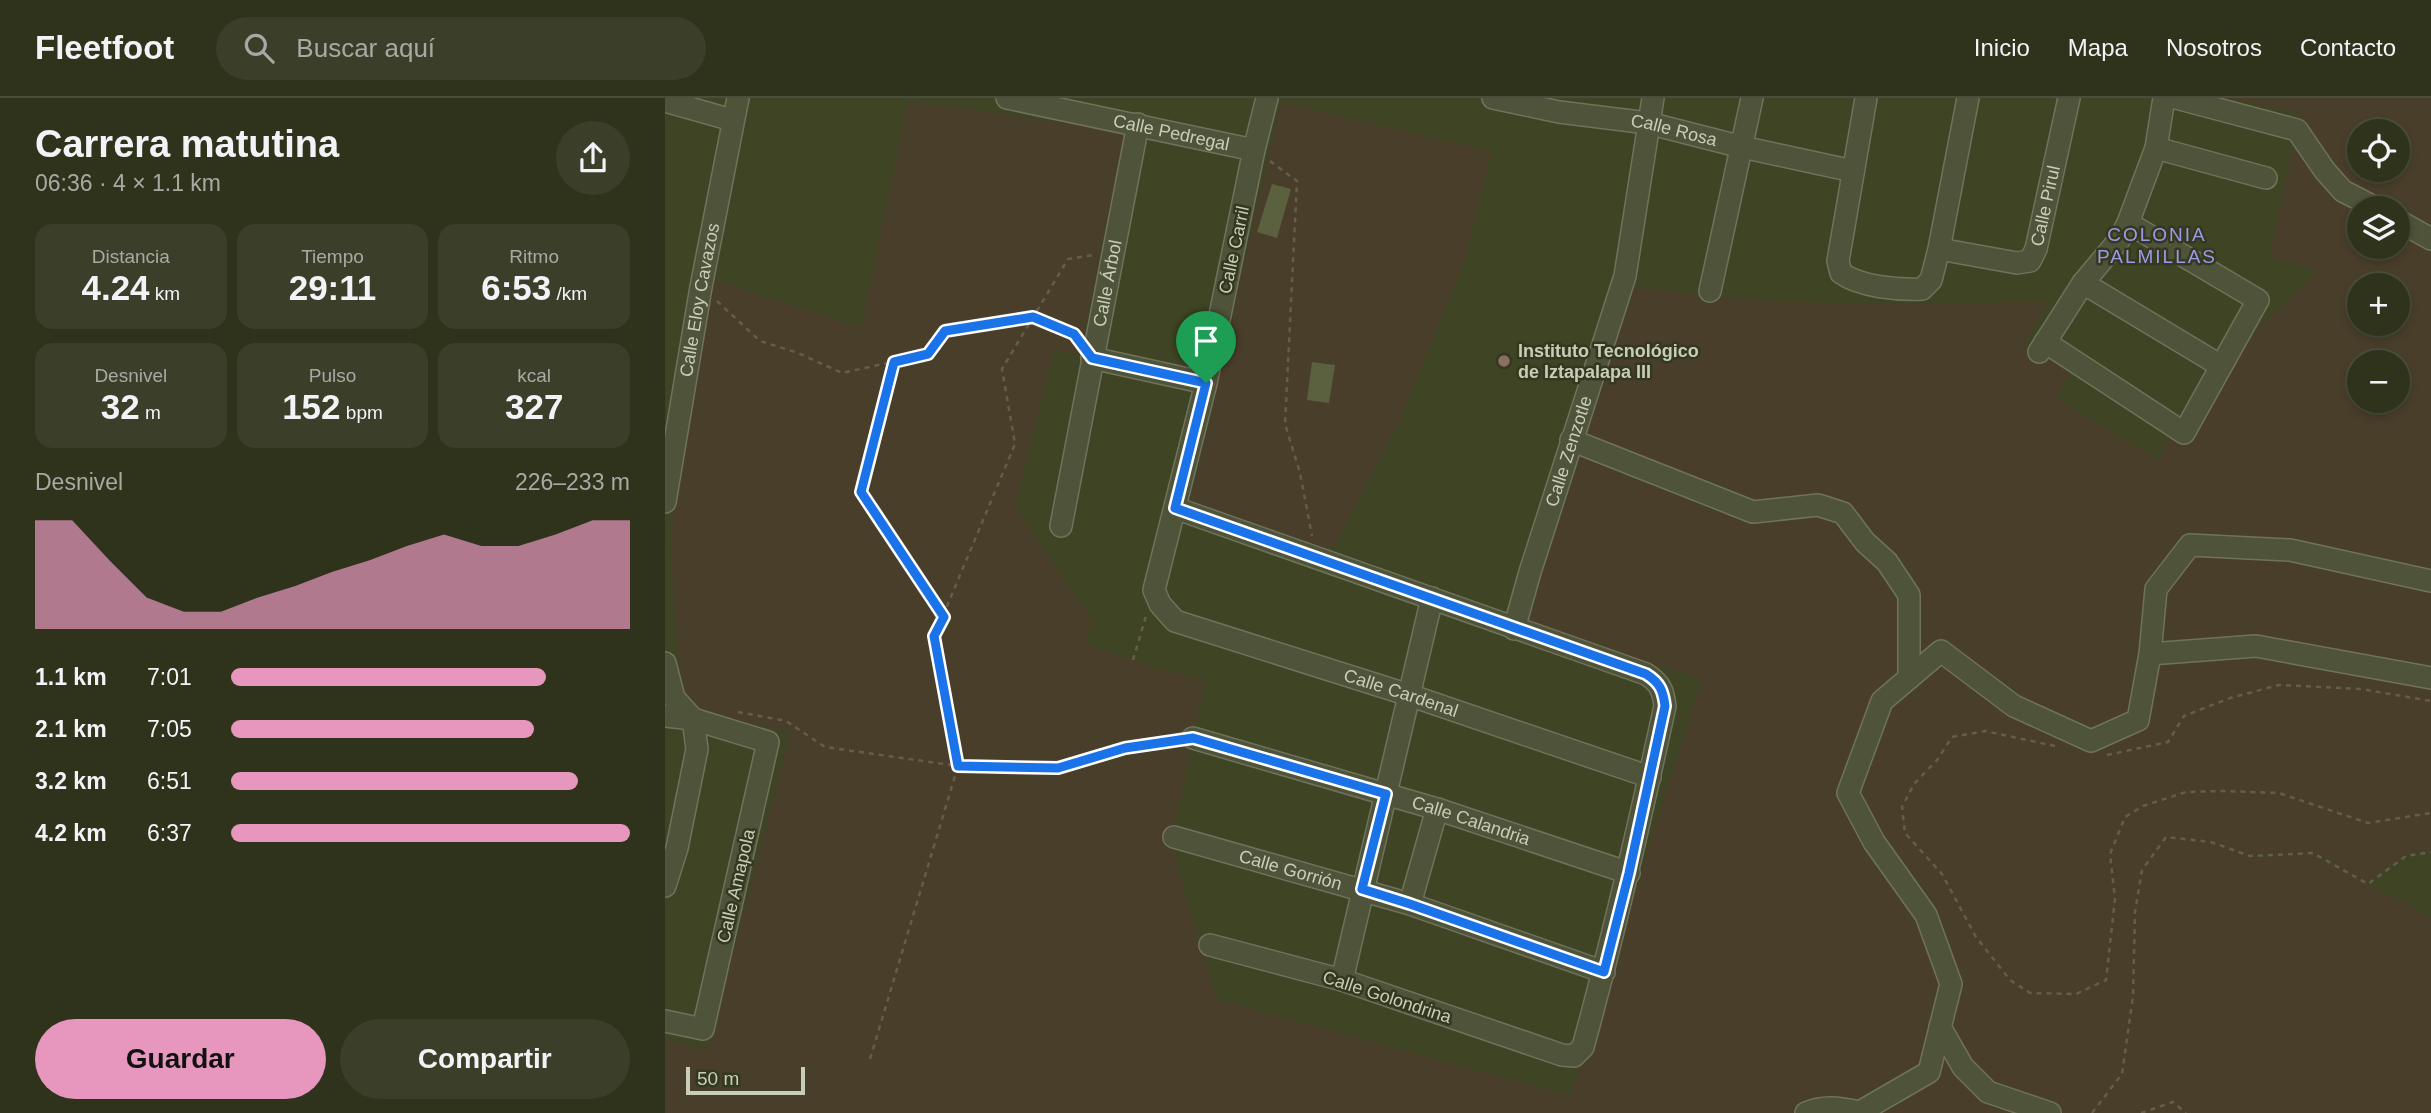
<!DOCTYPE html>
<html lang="es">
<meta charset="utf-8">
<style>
:root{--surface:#2f331c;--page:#3b3f29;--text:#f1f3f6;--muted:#a7aaa3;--line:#4a4e3b;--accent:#e797bd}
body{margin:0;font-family:Helvetica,sans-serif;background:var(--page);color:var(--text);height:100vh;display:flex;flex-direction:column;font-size:26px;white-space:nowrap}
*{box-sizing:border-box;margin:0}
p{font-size:23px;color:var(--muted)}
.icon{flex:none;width:38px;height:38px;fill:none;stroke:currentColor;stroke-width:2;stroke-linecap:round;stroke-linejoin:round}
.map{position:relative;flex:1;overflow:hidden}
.drawer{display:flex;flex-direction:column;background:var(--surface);width:665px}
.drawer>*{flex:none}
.fabs{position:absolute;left:1682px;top:21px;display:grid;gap:14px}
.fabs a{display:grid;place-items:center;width:63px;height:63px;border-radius:50%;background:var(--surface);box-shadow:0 4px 10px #0003,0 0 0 2px var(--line);font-size:35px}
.scale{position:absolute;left:21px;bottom:18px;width:119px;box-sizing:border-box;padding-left:7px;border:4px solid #c8cdb7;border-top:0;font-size:19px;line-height:24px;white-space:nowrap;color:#c8cdb7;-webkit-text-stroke:5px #34381e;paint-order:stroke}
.pin{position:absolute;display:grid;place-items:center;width:60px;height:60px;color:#fff;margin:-72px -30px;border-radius:50% 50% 50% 0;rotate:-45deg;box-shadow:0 0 7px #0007}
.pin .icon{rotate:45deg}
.round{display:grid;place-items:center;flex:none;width:74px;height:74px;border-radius:37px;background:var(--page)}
.summary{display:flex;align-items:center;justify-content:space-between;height:119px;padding:0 35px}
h1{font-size:38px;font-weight:800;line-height:52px}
.stats{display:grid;grid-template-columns:repeat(3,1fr);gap:10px;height:119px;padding:7px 35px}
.stats div{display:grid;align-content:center;border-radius:18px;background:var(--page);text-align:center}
.stats b{font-size:35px;font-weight:800}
.stats small{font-size:19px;font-weight:400}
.stats p{font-size:19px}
.chart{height:196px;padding:14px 35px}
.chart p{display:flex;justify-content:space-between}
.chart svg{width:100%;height:126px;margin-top:7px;fill:var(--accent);opacity:.7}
.action{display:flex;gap:14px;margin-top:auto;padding:14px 35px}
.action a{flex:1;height:80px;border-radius:42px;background:var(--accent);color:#111;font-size:28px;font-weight:800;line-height:80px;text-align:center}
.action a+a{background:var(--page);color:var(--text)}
ul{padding:0 35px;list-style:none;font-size:23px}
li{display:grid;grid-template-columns:112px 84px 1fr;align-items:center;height:52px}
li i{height:18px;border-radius:9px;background:var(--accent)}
header{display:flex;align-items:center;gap:42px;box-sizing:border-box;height:98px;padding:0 35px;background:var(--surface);border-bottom:2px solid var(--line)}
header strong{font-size:33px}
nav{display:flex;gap:38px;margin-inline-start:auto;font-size:24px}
.search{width:490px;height:63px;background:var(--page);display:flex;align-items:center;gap:18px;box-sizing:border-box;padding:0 24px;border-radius:38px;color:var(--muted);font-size:26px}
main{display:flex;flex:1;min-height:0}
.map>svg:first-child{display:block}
</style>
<header>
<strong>Fleetfoot</strong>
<div class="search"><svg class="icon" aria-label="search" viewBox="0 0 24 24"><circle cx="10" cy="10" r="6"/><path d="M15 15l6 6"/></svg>Buscar aquí</div>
<nav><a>Inicio</a><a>Mapa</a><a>Nosotros</a><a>Contacto</a></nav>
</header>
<main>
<section class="drawer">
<div class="summary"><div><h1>Carrera matutina</h1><p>06:36 · 4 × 1.1 km</p></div><a class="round"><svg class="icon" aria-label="share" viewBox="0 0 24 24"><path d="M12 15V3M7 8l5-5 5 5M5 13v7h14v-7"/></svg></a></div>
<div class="stats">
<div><p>Distancia</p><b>4.24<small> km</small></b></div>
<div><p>Tiempo</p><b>29:11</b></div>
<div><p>Ritmo</p><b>6:53<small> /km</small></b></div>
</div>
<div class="stats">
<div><p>Desnivel</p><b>32<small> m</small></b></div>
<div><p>Pulso</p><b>152<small> bpm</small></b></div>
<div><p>kcal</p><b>327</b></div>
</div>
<div class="chart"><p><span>Desnivel</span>226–233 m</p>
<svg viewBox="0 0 160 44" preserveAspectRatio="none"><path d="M0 44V6L10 6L20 20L30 33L40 38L50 38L60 33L70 29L80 24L90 20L100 15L110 11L120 15L130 15L140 11L150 6L160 6V44z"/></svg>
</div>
<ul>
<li><b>1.1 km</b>7:01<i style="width:79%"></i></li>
<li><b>2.1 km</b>7:05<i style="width:76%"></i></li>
<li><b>3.2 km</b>6:51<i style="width:87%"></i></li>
<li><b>4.2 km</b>6:37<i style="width:100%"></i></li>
</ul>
<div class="action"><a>Guardar</a><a>Compartir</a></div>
</section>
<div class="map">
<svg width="1766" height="1015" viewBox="0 0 1766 1015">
<rect width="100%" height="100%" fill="#3f4425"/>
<!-- green -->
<g fill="#493e2a" fill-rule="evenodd">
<path d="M1559,0H1766V752L1740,757L1703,784L1649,753L1585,756L1546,742L1501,738L1495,746L1501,739L1546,744L1585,758L1648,755L1766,820V1015H0V943L43,951L126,634L28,612L16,596L6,466L8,414L35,257L50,182L196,230L243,3L460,34L415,256L389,252L350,408L427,523L420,545L484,569L540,582L506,746L551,901L905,998L1037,581L859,525L967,190L1110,204L1289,206L1384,203L1357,248L1379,261L1382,256L1409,271L1390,300L1494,363L1505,336L1561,262L1652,173L1604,158L1636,15ZM1694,33H1732V72H1694ZM1694,110H1732V149H1694ZM1694,187H1732V226H1694ZM1694,264H1732V303H1694Z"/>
<polygon points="616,4 827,54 800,162 732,328 666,455 524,409"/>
</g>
<!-- building -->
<g fill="#5b613f">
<polygon points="607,86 626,91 612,140 592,134"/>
<polygon points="647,264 670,267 664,305 642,302"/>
</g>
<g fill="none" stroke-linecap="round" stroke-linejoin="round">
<!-- minor casing -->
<g stroke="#6f735b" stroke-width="24">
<g id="minor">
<path id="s1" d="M342,0L589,52"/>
<path id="s2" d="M602,0L589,52L541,285L489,492L495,506L510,523L744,597L985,679"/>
<path id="s3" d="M828,0L894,14L983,25L1077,49L1188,73"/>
<path d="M1201,0L1173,163L1176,175C1196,189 1232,192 1257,191L1266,182L1274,151L1303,0"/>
<polyline points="1511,0 1632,32 1660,73 1678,93 1711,110"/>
<polyline points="0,3 67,22"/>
<polyline points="1491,50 1601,80"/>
<polyline points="1732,122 1766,141"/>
<path id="s4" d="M1274,151L1352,165L1365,163L1371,151L1404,0"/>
<polyline points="1418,185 1556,268"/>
<polyline points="1045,193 1087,0"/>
<polyline points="1380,244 1519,335 1593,202 1463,125"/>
<polyline points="1374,254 1418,185 1454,142 1463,125 1491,50 1499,0"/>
<polyline points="427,260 541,285"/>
<polyline points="906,342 1088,414 1153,407 1178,415 1200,444 1222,464 1244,497 1244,580"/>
<path id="s5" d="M0,404L36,189L73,0"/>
<path d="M510,410L981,576C995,585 998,592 1000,608C975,723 949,836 918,949L909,958L897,957L677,882L545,847"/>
<path id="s6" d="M396,428L473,26"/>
<path id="s7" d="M849,531L865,474L960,178L988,0"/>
<polyline points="1485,556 1491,491 1525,447 1625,452 1766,483"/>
<polyline points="0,565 9,600 28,621 32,651 12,750 0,788"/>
<polyline points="0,618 28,621 103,644 38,931 0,923"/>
<path id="s8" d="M528,640L772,711L964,775"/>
<path id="s9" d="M509,739L745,806L939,874"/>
<polyline points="745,806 772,711"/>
<polyline points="677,882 767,500"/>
<polyline points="1275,929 1298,969 1323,994 1385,1015"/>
<path d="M1141,1015C1159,1007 1175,1010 1195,1014L1264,974L1286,886L1261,817L1209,744L1183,695L1217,603L1276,553L1349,608L1426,643L1473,622L1485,556L1591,548L1766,580"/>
</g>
</g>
<!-- path -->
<g stroke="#655d4a" stroke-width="2.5" stroke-dasharray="5 5" stroke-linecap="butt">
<polyline points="605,63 632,83 620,326 635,375 647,438"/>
<polyline points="52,203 95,243 133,255 177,275 263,256 280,234 368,219 409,236 413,241"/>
<polyline points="228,265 196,394 279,519"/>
<polyline points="468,562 481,518"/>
<polyline points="73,614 121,623 160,649 293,668 393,670 460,650 511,642"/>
<polyline points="1390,648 1320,633 1287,639 1272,662 1249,686 1237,709 1240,735 1277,776 1311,839 1345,882 1365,895 1411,896 1441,882 1450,801 1445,756 1460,719 1478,708 1521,694 1558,693 1614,695 1703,725 1766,715"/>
<polyline points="1442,657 1503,644 1519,618 1565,600 1614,587 1696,591 1766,603"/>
<polyline points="205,961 293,668 269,539 350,346 337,271 403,161 428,157"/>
<polyline points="1427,1015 1457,976 1468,898 1470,814 1477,772 1501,739 1546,744 1585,758 1648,755 1703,786 1741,758 1766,754"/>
<polyline points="1476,1015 1508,1004 1521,1015"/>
</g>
<!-- minor -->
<use href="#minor" stroke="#4e5339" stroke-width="21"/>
</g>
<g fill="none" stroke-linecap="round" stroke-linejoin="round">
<!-- route casing -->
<g stroke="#fff" stroke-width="14">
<path id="route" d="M368,219L409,236L427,260L541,285L510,410L981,576C995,585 998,592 1000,608L964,775L939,874L745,806L697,791L721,696L528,640L460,650L393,670L293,668L269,538L279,519L196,394L229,264L263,256L280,233Z"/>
</g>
<!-- route -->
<use href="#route" stroke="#1a73e8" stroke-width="9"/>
</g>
<!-- markers -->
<circle fill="#8d6e63" stroke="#34381e" stroke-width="2.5" cx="839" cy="263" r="7"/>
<g text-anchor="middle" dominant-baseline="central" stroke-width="5" stroke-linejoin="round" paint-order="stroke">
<!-- street labels -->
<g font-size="18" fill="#c8cdb7" stroke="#34381e">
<text stroke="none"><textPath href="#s3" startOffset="184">Calle Rosa</textPath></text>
<text stroke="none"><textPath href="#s1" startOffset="168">Calle Pedregal</textPath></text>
<text stroke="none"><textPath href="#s4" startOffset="150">Calle Pirul</textPath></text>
<text transform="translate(569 152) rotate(-78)">Calle Carril</text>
<text stroke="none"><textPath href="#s6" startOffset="247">Calle Árbol</textPath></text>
<text stroke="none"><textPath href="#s5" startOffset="205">Calle Eloy Cavazos</textPath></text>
<text stroke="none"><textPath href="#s7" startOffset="186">Calle Zenzotle</textPath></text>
<text stroke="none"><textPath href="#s2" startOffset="780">Calle Cardenal</textPath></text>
<text stroke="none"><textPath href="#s8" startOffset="290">Calle Calandria</textPath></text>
<text stroke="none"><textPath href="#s9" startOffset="121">Calle Gorrión</textPath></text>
<text transform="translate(71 788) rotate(-77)">Calle Amapola</text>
<text transform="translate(722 899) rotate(18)">Calle Golondrina</text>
</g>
<!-- poi labels -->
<g font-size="18" font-weight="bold" fill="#c8cdb7" stroke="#34381e" text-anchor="start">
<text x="853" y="253">Instituto Tecnológico<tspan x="853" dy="21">de Iztapalapa III</tspan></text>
</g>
<!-- neighbourhood labels -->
<g font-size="19" letter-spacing="2" fill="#9b99e9" stroke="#34381e">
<text x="1492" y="136">COLONIA<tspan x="1492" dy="22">PALMILLAS</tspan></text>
</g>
</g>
</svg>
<div class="fabs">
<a><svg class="icon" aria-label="locate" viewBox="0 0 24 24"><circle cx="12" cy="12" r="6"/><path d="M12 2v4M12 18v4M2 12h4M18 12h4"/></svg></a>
<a><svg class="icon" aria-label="layers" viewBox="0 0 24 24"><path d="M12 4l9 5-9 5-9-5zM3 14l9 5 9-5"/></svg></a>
<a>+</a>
<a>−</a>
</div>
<div class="scale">50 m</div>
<div class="pin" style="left:541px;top:285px;background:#1e9e55"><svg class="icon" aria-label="arrive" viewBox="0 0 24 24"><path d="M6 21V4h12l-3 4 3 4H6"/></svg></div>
</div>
</main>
